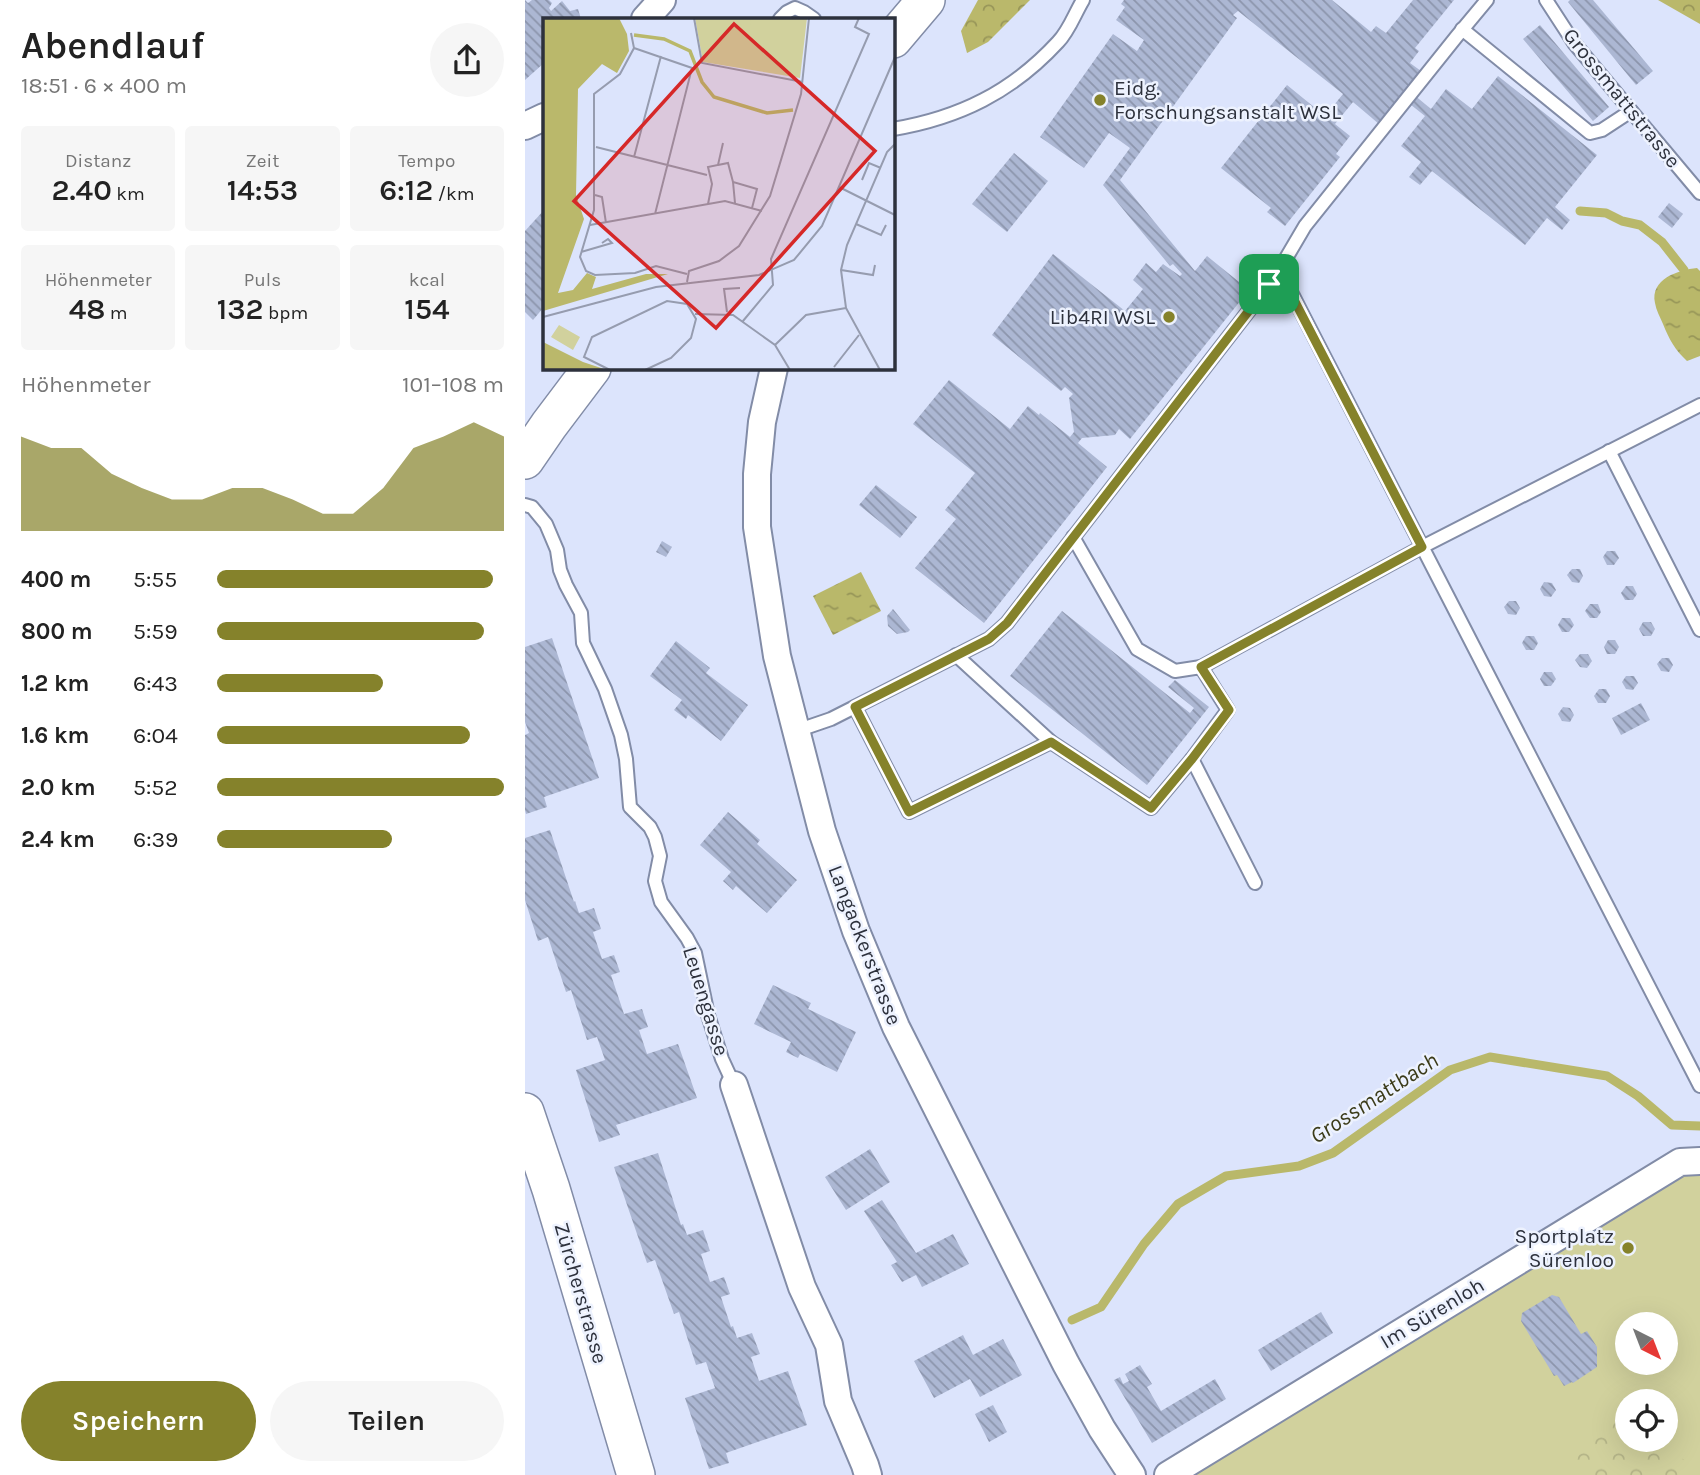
<!DOCTYPE html>
<html lang="de">
<meta charset="utf-8">
<style>
:root{--surface:#fff;--page:#f6f6f6;--text:#222;--muted:#767676;--accent:#85822b}
body{margin:0;font-family:Karla,sans-serif;background:var(--page);color:var(--text);height:100vh;display:flex;flex-direction:column;font-size:26px;white-space:nowrap}
*{box-sizing:border-box;margin:0}
p{font-size:23px;color:var(--muted)}
.icon{flex:none;width:38px;height:38px;fill:none;stroke:currentColor;stroke-width:2;stroke-linecap:round;stroke-linejoin:round}
.map{position:relative;flex:1;overflow:hidden}
.panel{display:flex;flex-direction:column;background:var(--surface);width:525px}
.panel>*{flex:none}
.needle{width:46px;rotate:138deg}
.tools{position:absolute;left:1090px;top:1312px;display:grid;gap:14px}
.tools a{display:grid;place-items:center;width:63px;height:63px;border-radius:50%;background:var(--surface);box-shadow:0 7px 28px #0002;font-size:35px}
.pin{position:absolute;display:grid;place-items:center;width:60px;height:60px;color:#fff;margin:-30px;border-radius:14px;box-shadow:0 4px 10px #0006}
.round{display:grid;place-items:center;flex:none;width:74px;height:74px;border-radius:37px;background:var(--page)}
.overview{display:flex;align-items:center;justify-content:space-between;height:119px;padding:0 21px}
h1{font-size:38px;font-weight:600;line-height:52px}
.figures{display:grid;grid-template-columns:repeat(3,1fr);gap:10px;height:119px;padding:7px 21px}
.figures div{display:grid;align-content:center;border-radius:7px;background:var(--page);text-align:center}
.figures b{font-size:30px;font-weight:600}
.figures small{font-size:19px;font-weight:400}
.figures p{font-size:19px}
.chart{height:196px;padding:14px 21px}
.chart p{display:flex;justify-content:space-between}
.chart svg{width:100%;height:126px;margin-top:7px;fill:var(--accent);opacity:.7}
.action{display:flex;gap:14px;margin-top:auto;padding:14px 21px}
.action a{flex:1;height:80px;border-radius:42px;background:var(--accent);color:#fff;font-size:28px;font-weight:600;line-height:80px;text-align:center}
.action a+a{background:var(--page);color:var(--text)}
ul{padding:0 21px;list-style:none;font-size:23px}
li{display:grid;grid-template-columns:112px 84px 1fr;align-items:center;height:52px}
li i{height:18px;border-radius:9px;background:var(--accent)}
main{display:flex;flex:1;min-height:0}
.map>svg:first-child{display:block}
</style>
<main>
<section class="panel">
<div class="overview"><div><h1>Abendlauf</h1><p>18:51 · 6 × 400 m</p></div><a class="round"><svg class="icon" aria-label="share" viewBox="0 0 24 24"><path d="M12 15V3M7 8l5-5 5 5M5 13v7h14v-7"/></svg></a></div>
<div class="figures">
<div><p>Distanz</p><b>2.40<small> km</small></b></div>
<div><p>Zeit</p><b>14:53</b></div>
<div><p>Tempo</p><b>6:12<small> /km</small></b></div>
</div>
<div class="figures">
<div><p>Höhenmeter</p><b>48<small> m</small></b></div>
<div><p>Puls</p><b>132<small> bpm</small></b></div>
<div><p>kcal</p><b>154</b></div>
</div>
<div class="chart"><p><span>Höhenmeter</span>101–108 m</p>
<svg viewBox="0 0 160 44" preserveAspectRatio="none"><path d="M0 44V11L10 15L20 15L30 24L40 29L50 33L60 33L70 29L80 29L90 33L100 38L110 38L120 29L130 15L140 11L150 6L160 11V44z"/></svg>
</div>
<ul>
<li><b>400 m</b>5:55<i style="width:96%"></i></li>
<li><b>800 m</b>5:59<i style="width:93%"></i></li>
<li><b>1.2 km</b>6:43<i style="width:58%"></i></li>
<li><b>1.6 km</b>6:04<i style="width:88%"></i></li>
<li><b>2.0 km</b>5:52<i style="width:100%"></i></li>
<li><b>2.4 km</b>6:39<i style="width:61%"></i></li>
</ul>
<div class="action"><a>Speichern</a><a>Teilen</a></div>
</section>
<div class="map">
<svg width="1175" height="1475" viewBox="0 0 1175 1475">
<defs>
<pattern id="forest-crowns" width="20" height="18" patternUnits="userSpaceOnUse" patternTransform="scale(1.75)"><rect width="20" height="18" fill="#bab86b"/><path d="M2 6a3 3 0 1 1 6 0M12 15a3 3 0 1 1 6 0" fill="none" stroke="#989659"/></pattern>
<pattern id="park-crowns" width="20" height="18" patternUnits="userSpaceOnUse" patternTransform="scale(1.75)"><rect width="20" height="18" fill="#d1d19d"/><path d="M2 6a3 3 0 1 1 6 0M12 15a3 3 0 1 1 6 0" fill="none" stroke="#b4b488"/></pattern>
<pattern id="water-ripples" width="26" height="14" patternUnits="userSpaceOnUse" patternTransform="scale(1.75)"><rect width="26" height="14" fill="#b9b86a"/><path d="M2 4q2-2 4 0t4 0M15 11q2-2 4 0t4 0" fill="none" stroke="#979658"/></pattern>
<pattern id="building-back-hatch" width="6" height="6" patternUnits="userSpaceOnUse" patternTransform="scale(1.75)"><rect width="6" height="6" fill="#acb7d3"/><path d="M-1 5l2 2M0 0l6 6M5-1l2 2" fill="none" stroke="#8c95ac"/></pattern>
</defs>
<rect width="100%" height="100%" fill="#dce4fc"/>
<!-- grass -->
<path fill="#d1d19d" fill-rule="evenodd" d="M1161,1169L1175,1170V1475H667ZM1102,1325H1141V1363H1102ZM1102,1402H1141V1440H1102Z"/>
<!-- forest -->
<g fill="url(#forest-crowns)">
<polygon points="453,0 505,0 463,42 442,53 436,31"/>
<polygon points="1133,0 1175,0 1175,24"/>
</g>
<!-- park -->
<polygon fill="url(#park-crowns)" points="1100,1408 1102,1409 1102,1440 1141,1440 1141,1434 1169,1475 1053,1475 1043,1460"/>
<!-- water -->
<g fill="url(#water-ripples)">
<path d="M1172,268L1175,271V356L1162,361C1150,350 1144,339 1138,324C1135,317 1131,310 1130,303C1125,279 1153,270 1172,268Z"/>
<polygon points="336,572 356,611 308,635 288,596"/>
</g>
<g fill="none" stroke-linecap="round" stroke-linejoin="round">
<!-- stream -->
<g stroke="#b9b86a" stroke-width="9">
<polyline points="1055,211 1081,213 1097,221 1115,225 1137,242 1159,270"/>
<polyline points="547,1320 576,1307 619,1244 653,1204 701,1176 774,1166 808,1153 925,1070 965,1057 1082,1076 1113,1096 1147,1125 1175,1126"/>
</g>
</g>
<!-- building -->
<g fill="url(#building-back-hatch)">
<polygon points="0,0 3,3 7,0 24,0 27,3 24,8 26,11 37,1 45,11 53,9 56,19 19,19 19,63 0,80"/>
<polygon points="599,0 807,0 846,32 851,26 861,33 888,0 929,0 890,48 894,51 885,63 896,71 882,89 906,109 921,89 947,109 973,76 1072,155 1030,207 1045,220 1037,230 1022,218 1000,245 907,171 895,185 884,177 896,162 876,146 900,116 876,97 854,124 828,102 810,124 825,136 811,154 815,157 760,226 742,212 746,208 696,168 762,85 800,116 818,94 713,11 708,15 712,18 595,180 670,271 682,256 724,290 605,439 594,429 590,435 557,438 553,443 582,467 459,623 390,568 431,519 420,510 450,473 388,424 424,380 485,429 503,406 514,415 515,413 545,437 549,432 544,398 548,394 540,387 536,391 467,335 528,254 600,311 618,289 608,280 621,263 631,272 638,264 655,276 657,274 648,264 645,266 578,185 605,148 584,133 559,168 515,137 588,34 612,51 619,40 591,20 600,7 596,4"/>
<polygon points="1045,0 1068,0 1128,71 1111,85 1043,2"/>
<polygon points="1015,25 1084,107 1068,121 998,39"/>
<polygon points="489,153 523,181 482,232 447,204"/>
<polygon points="1144,203 1158,214 1147,228 1133,217"/>
<polygon points="19,210 19,307 8,320 0,312 0,231"/>
<polygon points="351,485 392,517 375,538 334,505"/>
<polygon points="137,541 147,547 141,557 131,552"/>
<polygon points="1082,551 1090,551 1094,558 1089,565 1082,565 1078,557"/>
<polygon points="1047,569 1055,569 1058,576 1054,583 1047,582 1042,575"/>
<polygon points="1019,582 1027,583 1031,590 1026,597 1019,596 1015,589"/>
<polygon points="1101,586 1108,586 1112,594 1108,600 1100,600 1096,593"/>
<polygon points="984,601 991,601 995,608 991,615 983,614 979,607"/>
<polygon points="1065,604 1073,604 1076,612 1072,618 1065,618 1060,611"/>
<polygon points="368,609 385,630 383,632 372,634 363,626 362,616"/>
<polygon points="537,611 665,713 669,708 643,687 650,680 684,707 622,785 485,676"/>
<polygon points="1037,618 1045,618 1049,625 1044,632 1037,632 1033,625"/>
<polygon points="1118,622 1126,622 1130,629 1126,636 1118,636 1114,629"/>
<polygon points="1001,636 1009,636 1013,643 1009,650 1001,650 997,643"/>
<polygon points="27,638 74,778 19,797 22,807 1,814 0,810 0,735 4,733 0,722 0,647"/>
<polygon points="1083,640 1090,640 1094,647 1090,654 1082,654 1079,647"/>
<polygon points="151,641 185,668 181,673 223,705 196,741 163,715 161,719 149,710 157,700 125,676"/>
<polygon points="1055,654 1063,654 1067,661 1062,668 1055,667 1050,660"/>
<polygon points="1137,658 1144,658 1148,665 1144,672 1136,671 1132,664"/>
<polygon points="1019,672 1027,672 1031,679 1026,686 1019,686 1015,679"/>
<polygon points="1101,676 1109,676 1113,683 1108,690 1101,689 1097,682"/>
<polygon points="1074,689 1081,689 1085,696 1081,703 1073,703 1069,696"/>
<polygon points="1116,703 1125,720 1096,735 1087,718"/>
<polygon points="1038,707 1045,708 1049,715 1045,722 1037,721 1033,714"/>
<polygon points="203,812 235,840 232,844 272,880 242,913 211,886 208,890 198,881 206,872 175,845"/>
<polygon points="25,830 49,902 50,901 54,913 69,908 76,929 68,932 77,959 89,955 95,972 86,975 99,1014 117,1009 123,1027 114,1030 122,1054 153,1044 172,1098 91,1125 95,1135 74,1142 51,1070 80,1060 72,1037 62,1040 46,990 41,992 23,937 13,941 0,900 0,838"/>
<polygon points="248,985 286,1003 283,1009 331,1032 312,1072 275,1054 273,1058 261,1052 266,1042 229,1024"/>
<polygon points="345,1149 365,1182 321,1210 300,1177"/>
<polygon points="133,1153 156,1225 158,1224 162,1235 178,1230 185,1251 176,1254 185,1282 199,1277 205,1294 196,1297 206,1327 208,1326 212,1338 227,1333 235,1354 226,1357 234,1381 263,1371 282,1425 201,1453 204,1463 184,1469 160,1398 190,1388 181,1362 171,1365 154,1312 149,1314 130,1260 122,1263 89,1167"/>
<polygon points="357,1200 391,1253 428,1234 444,1264 397,1287 391,1275 377,1282 366,1265 372,1262 339,1211"/>
<polygon points="1027,1295 1034,1297 1056,1334 1062,1331 1072,1347 1072,1367 1048,1383 1047,1382 1039,1386 1032,1375 1029,1376 996,1321 997,1313"/>
<polygon points="796,1312 808,1333 746,1371 733,1350"/>
<polygon points="438,1335 448,1355 478,1339 497,1375 455,1397 445,1379 409,1398 389,1361"/>
<polygon points="615,1365 627,1384 622,1387 636,1411 690,1379 701,1399 627,1443 589,1380 595,1377 598,1384 604,1381 600,1374"/>
<polygon points="468,1405 482,1432 464,1442 450,1414"/>
</g>
<g fill="none" stroke-linecap="round" stroke-linejoin="round">
<!-- service casing -->
<g stroke="#828ca7" stroke-width="16">
<g id="service">
<polyline points="1021,0 1049,43 1175,193"/>
<polyline points="255,19 262,12 270,8 279,12 289,19"/>
<polyline points="937,29 1065,133 1077,130 1106,111"/>
<path d="M368,129C434,118 487,92 533,42C544,31 550,13 558,0"/>
<polyline points="750,277 767,294 1175,1086"/>
<polyline points="1084,451 1175,630"/>
<polyline points="0,505 7,507 21,524 32,550 35,570 41,585 56,613 58,643 80,689 96,735 101,759 105,807 125,827 130,837 135,856 130,881 136,902 162,938 170,953 183,1015 197,1059 209,1085"/>
<polyline points="548,537 612,649 650,671 676,667 703,710 667,759 730,883"/>
<polyline points="431,655 526,742"/>
<polyline points="676,667 897,547 1175,405"/>
<polyline points="330,707 384,812 526,742 626,808 667,759"/>
<polyline points="271,731 306,719 464,639 482,623 750,277 780,226 932,36 962,0"/>
</g>
</g>
<!-- minor casing -->
<g stroke="#828ca7" stroke-width="30">
<g id="minor">
<polyline points="120,19 137,0"/>
<polyline points="0,126 19,117"/>
<polyline points="249,368 237,422 232,474 232,527 252,656 297,831 331,931 371,1027 541,1364 577,1429 607,1475"/>
<polyline points="209,1085 277,1287 304,1345 313,1401 340,1465 343,1475"/>
<polyline points="643,1475 1155,1162 1175,1161"/>
</g>
</g>
<!-- secondary casing -->
<g stroke="#828ca7" stroke-width="40">
<g id="secondary">
<polyline points="368,39 401,0"/>
<polyline points="0,460 24,425 67,368"/>
<polyline points="0,1112 26,1189 111,1475"/>
</g>
</g>
<!-- service -->
<use href="#service" stroke="#fff" stroke-width="12"/>
<!-- minor -->
<use href="#minor" stroke="#fff" stroke-width="26"/>
<!-- secondary -->
<use href="#secondary" stroke="#fff" stroke-width="37"/>
</g>
<g fill="none" stroke-linecap="round" stroke-linejoin="round">
<!-- route casing -->
<g stroke="#fff" stroke-width="14">
<polygon id="route" points="750,277 766,294 897,547 676,667 704,710 667,759 626,808 526,742 384,812 330,707 464,639 482,623"/>
</g>
<!-- route -->
<use href="#route" stroke="#85822b" stroke-width="9"/>
</g>
<!-- markers -->
<g fill="#85822b" stroke="#edf2fe" stroke-width="2.5">
<circle cx="575" cy="100" r="7"/>
<circle cx="644" cy="317" r="7"/>
<circle cx="1103" cy="1248" r="7"/>
</g>
<g text-anchor="middle" dominant-baseline="central" stroke-width="5" stroke-linejoin="round" paint-order="stroke">
<!-- poi labels -->
<g font-size="21" fill="#2d313c" stroke="#edf2fe" text-anchor="end">
<text x="589" y="88" text-anchor="start">Eidg.<tspan x="589" dy="24">Forschungsanstalt WSL</tspan></text>
<text x="630" y="317">Lib4RI WSL</text>
<text x="1089" y="1236">Sportplatz<tspan x="1089" dy="24">Sürenloo</tspan></text>
</g>
<!-- street labels -->
<g font-size="21" fill="#2d313c" stroke="#edf2fe">
<text transform="translate(1097 98) rotate(51)">Grossmattstrasse</text>
<text transform="translate(340 945) rotate(69)">Langackerstrasse</text>
<text transform="translate(181 1001) rotate(73)">Leuengasse</text>
<text transform="translate(56 1293) rotate(74)">Zürcherstrasse</text>
<text transform="translate(907 1313) rotate(-31)">Im Sürenloh</text>
</g>
<!-- water labels -->
<g font-size="23" font-style="italic" fill="#3b3b19" stroke="#edf2fe">
<text transform="translate(849 1098) rotate(-33)">Grossmattbach</text>
</g>
</g>
<!-- overview -->
<g transform="translate(18 18)">
<rect width="352" height="352" fill="#dce4fc"/>
<path d="M152,0H264L257,60L160,44ZM16,307L37,319L30,332L8,319Z" fill="#d1d19d"/>
<path d="M0,0H76L84,16L86,33L74,55L59,46L35,71L33,177L41,201L15,275L30,272L44,255L53,259L49,271L103,256H125L0,293ZM0,324L40,344L64,352H0Z" fill="#bab86b"/>
<path d="M193,0H208L205,22H193Z" fill="#d1d19d"/>
<path fill="none" stroke="#b9b86a" stroke-width="3.5" d="M91,17L121,21L147,33L159,64L171,79L224,95L250,92"/>
<path fill="none" stroke="#969caf" stroke-width="2" d="M151,0L159,45L260,64M88,15L91,30L77,56L51,76V192L37,239L43,253L52,257L92,255L113,248L144,256M91,30L149,50L112,196M53,129L164,157M91,139L118,38M175,147L185,145L190,164L214,171L209,190M319,162L326,145L338,150M190,164L192,185M296,169L352,197M52,177L59,179L63,205M165,186L169,166L165,149L175,147L180,125M313,206L338,217L343,207M47,207L182,183L219,193M38,234L69,225L65,221L59,225M298,252L330,257L332,247M144,264L146,253L176,243L196,228L227,178L258,76L266,0M184,294L181,271L197,270M152,296L190,297L232,327L247,352M0,299L113,269L216,257L251,242L279,208L352,39M200,303L230,267L228,241L326,16L312,9L316,0M232,327L263,297L303,290M291,349L316,317M67,352L41,339L49,319L124,283L144,286L153,301L148,320L128,340L102,352M337,352L303,290L298,252L304,227L344,134L352,126"/>
<path fill="#d62828" fill-opacity="0.15" stroke="#d62828" stroke-width="3.5" d="M191,6L332,133L173,310L31,183Z"/>
<rect width="352" height="352" fill="none" stroke="#2d313c" stroke-width="3.5"/>
</g>
</svg>
<div class="tools">
<a><svg class="needle" viewBox="-14 -14 28 28"><path d="M0-13l5 13h-10z" fill="#e53935"/><path d="M0 13l5-13h-10z" fill="#767676"/></svg></a>
<a><svg class="icon" aria-label="locate" viewBox="0 0 24 24"><circle cx="12" cy="12" r="6"/><path d="M12 2v4M12 18v4M2 12h4M18 12h4"/></svg></a>
</div>
<div class="pin" style="left:744px;top:284px;background:#1e9e55"><svg class="icon" aria-label="arrive" viewBox="0 0 24 24"><path d="M6 21V4h12l-3 4 3 4H6"/></svg></div>
</div>
</main>
